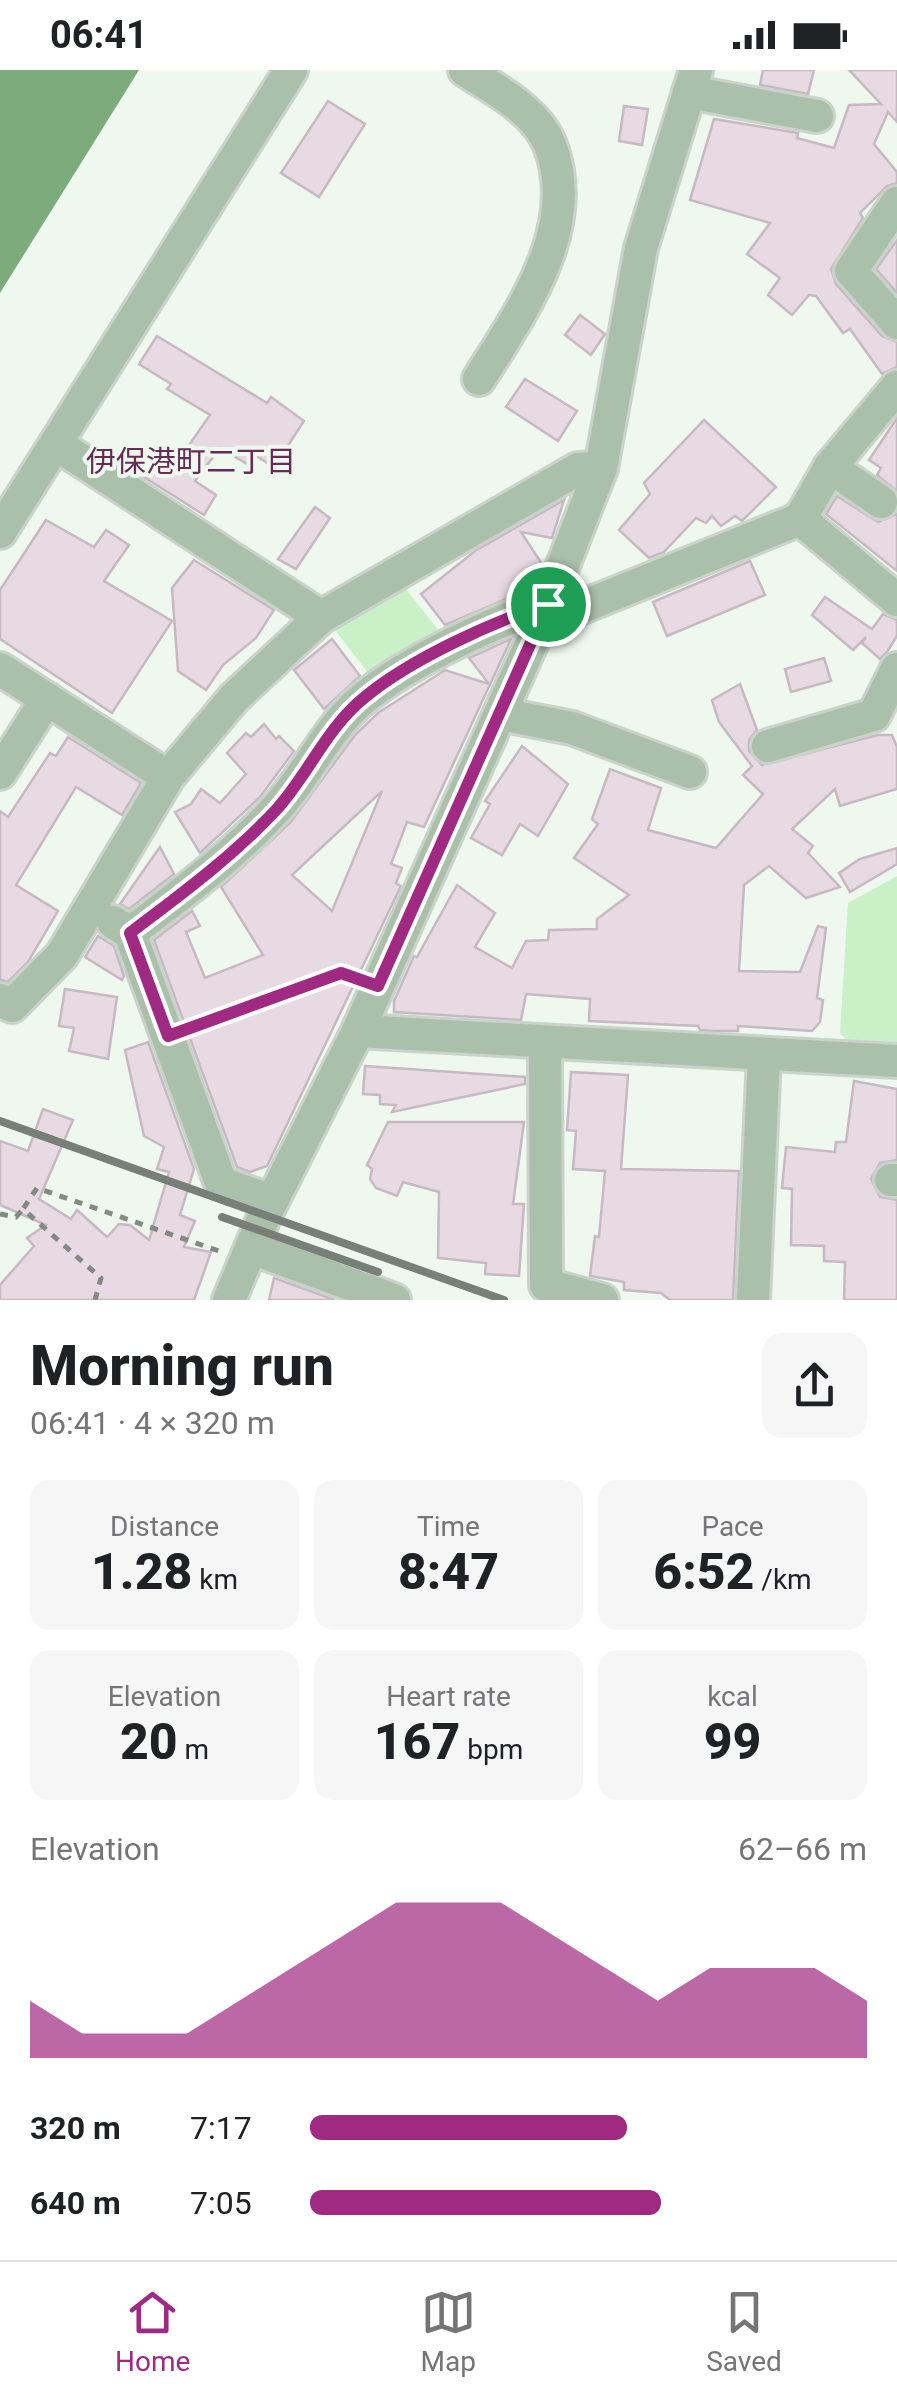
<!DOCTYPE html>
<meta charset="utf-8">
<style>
:root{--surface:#fff;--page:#f6f6f6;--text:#202124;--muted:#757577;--line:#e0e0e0;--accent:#a02981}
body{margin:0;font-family:Roboto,"Noto Sans JP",sans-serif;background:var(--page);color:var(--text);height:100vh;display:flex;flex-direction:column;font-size:38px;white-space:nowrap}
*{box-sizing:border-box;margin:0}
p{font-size:32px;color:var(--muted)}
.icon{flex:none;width:55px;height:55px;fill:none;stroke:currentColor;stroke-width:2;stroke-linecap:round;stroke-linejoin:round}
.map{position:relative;height:1230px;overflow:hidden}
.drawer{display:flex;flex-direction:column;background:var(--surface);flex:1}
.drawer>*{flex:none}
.pin{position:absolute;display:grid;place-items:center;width:85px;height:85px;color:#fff;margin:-42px;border:5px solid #fff;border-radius:50%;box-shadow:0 2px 10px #0007}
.round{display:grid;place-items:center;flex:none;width:105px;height:105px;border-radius:20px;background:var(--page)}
.summary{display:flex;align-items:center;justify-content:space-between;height:170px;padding:0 30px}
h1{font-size:55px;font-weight:800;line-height:75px}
.figures{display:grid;grid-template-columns:repeat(3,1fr);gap:15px;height:170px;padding:10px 30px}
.figures div{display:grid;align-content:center;border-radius:20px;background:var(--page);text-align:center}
.figures b{font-size:50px;font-weight:800}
.figures small{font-size:28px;font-weight:400}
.figures p{font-size:28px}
.chart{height:280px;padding:20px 30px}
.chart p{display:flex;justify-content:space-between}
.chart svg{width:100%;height:180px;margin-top:10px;fill:var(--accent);opacity:.7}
ul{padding:0 30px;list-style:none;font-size:32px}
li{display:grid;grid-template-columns:160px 120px 1fr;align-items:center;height:75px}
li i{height:25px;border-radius:12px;background:var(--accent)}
.status{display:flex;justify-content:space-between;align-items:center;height:70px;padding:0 50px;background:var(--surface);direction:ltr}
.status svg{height:28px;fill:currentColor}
.dock{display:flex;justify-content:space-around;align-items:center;height:140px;border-top:2px solid var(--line);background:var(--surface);font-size:28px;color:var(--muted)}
.dock a{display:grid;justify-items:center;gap:5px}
.dock .on{color:var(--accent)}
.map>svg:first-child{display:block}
</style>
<div class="status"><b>06:41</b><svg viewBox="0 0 49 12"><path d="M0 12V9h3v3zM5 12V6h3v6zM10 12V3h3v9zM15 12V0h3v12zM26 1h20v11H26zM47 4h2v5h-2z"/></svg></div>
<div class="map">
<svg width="897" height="1230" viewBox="0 0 897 1230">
<rect width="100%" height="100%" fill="#eef8ee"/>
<!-- green -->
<g fill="#c9f0c7">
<polygon points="405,518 446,570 376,613 335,560"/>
<polygon points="897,806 897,975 851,974 840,963 848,833"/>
</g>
<!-- water -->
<polygon fill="#7dab7b" points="0,0 139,0 0,223"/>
<!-- building -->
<g fill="#e7dae2" stroke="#c6b9c1" stroke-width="2.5" fill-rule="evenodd">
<polygon points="763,0 814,0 808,24 760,15"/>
<polygon points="849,0 897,0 897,52 888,42 874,74 897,102 897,113 887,116 860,143 863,148 831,199 836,214 882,266 897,272 897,297 882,304 850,259 843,263 816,226 809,225 792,245 768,225 780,208 747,184 770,153 690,130 714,49 798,63 797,68 834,78 849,35 881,34"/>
<polygon points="328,31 365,54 319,127 281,103"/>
<polygon points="624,36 648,39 642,75 619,71"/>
<polygon points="897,170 897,223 876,199"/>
<polygon points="580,245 605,264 591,285 565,265"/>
<polygon points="157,266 267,333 271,327 304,351 274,397 253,384 247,394 220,378 195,411 216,425 204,445 144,407 158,381 176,394 210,345 167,319 171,314 139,294"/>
<polygon points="525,309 577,341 558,371 506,337"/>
<polygon points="897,348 897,421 877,405 881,398 869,390"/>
<polygon points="704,350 776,417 742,451 735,446 721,456 712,446 706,453 696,448 664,482 649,488 619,460 650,424 644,413"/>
<polygon points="837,426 878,452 897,444 897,501 826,444"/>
<polygon points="564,430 552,468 521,462 542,494 532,518 445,555 421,524 475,481"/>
<polygon points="315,437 330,448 296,499 278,489"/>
<polygon points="46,450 94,477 106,460 129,475 104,511 172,551 112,643 0,569 0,520"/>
<polygon points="194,490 274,540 256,568 223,595 206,620 178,601 172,518"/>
<polygon points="750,491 765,525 667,566 653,532"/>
<polygon points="825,527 872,559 883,544 897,550 897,566 887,582 880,589 862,573 866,567 853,580 812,545"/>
<polygon points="332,569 360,606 324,639 294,600"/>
<path d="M511,569L424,757L407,752L391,794L402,798L396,813L401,816L267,1096L250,1102L237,1097L154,870L192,841L200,856L186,862L205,908L263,885L221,817L290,753L355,665L378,643L445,600L489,614L469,588ZM382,721L332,841L292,805Z"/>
<polygon points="824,588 831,611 791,622 785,599"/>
<polygon points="740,614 757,660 749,670 749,681 762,695 878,665 892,665 897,677 897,719 840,736 835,719 792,759 813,776 808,783 840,817 806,828 769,796 744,815 739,901 800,902 818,856 826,858 817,928 823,930 820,952 812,961 738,956 738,961 713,961 700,960 698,956 589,951 590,929 526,924 521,950 394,942 394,931 414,886 417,887 457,815 495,843 475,877 512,898 526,871 548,870 549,860 597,859 597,849 629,825 574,788 598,754 592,749 610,699 661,718 648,760 716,778 763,724 743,705 752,696 719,652 712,630"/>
<polygon points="264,654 276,669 279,666 294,681 260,727 200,783 175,742 191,734 201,719 220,733 246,704 227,683 246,663 251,667"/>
<polygon points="68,667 141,713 122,745 76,717 16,815 58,841 28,892 8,912 0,910 0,741 8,747 50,683 56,686"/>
<polygon points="522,676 568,714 538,766 520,754 502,785 471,768 490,734 485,731"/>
<polygon points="160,777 174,804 129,839 120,834"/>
<polygon points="897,778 897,794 850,822 839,803 860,789"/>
<polygon points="98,866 114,876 124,906 122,910 85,887"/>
<polygon points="65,919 117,927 108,989 69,981 74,958 59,956"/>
<polygon points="148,972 194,1099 180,1145 195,1151 184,1177 211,1182 194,1230 0,1230 0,1215 34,1176 27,1168 46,1155 0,1135 0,1071 28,1081 43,1039 73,1050 39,1129 71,1149 77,1140 107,1167 119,1154 130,1155 149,1170 169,1102 157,1099 164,1077 144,1066 125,980"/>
<polygon points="365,996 525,1007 525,1014 392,1042 396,1035 380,1034 380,1025 363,1024"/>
<polygon points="571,1002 628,1005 621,1099 739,1101 733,1230 670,1230 661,1223 624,1220 624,1212 590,1206 595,1166 599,1167 605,1101 573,1099 576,1061 567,1060"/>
<polygon points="854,1011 897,1019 897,1090 880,1093 871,1109 880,1127 897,1130 897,1230 844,1230 845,1192 824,1191 824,1176 791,1175 792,1119 782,1118 786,1077 835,1082 836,1072 846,1072"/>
<polygon points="388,1052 524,1052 513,1134 524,1134 519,1206 485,1204 486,1193 438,1188 439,1122 403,1112 397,1126 376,1118 370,1109 372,1099 367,1095"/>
<polygon points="274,1208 335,1230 269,1230"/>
</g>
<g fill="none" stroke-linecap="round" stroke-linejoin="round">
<!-- minor casing -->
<g stroke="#cad3ca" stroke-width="38">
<g id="minor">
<path d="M465,0C494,19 536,40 550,75C582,158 521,242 479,309"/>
<polyline points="689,22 817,46"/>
<polyline points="897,133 851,201 897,253"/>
<polyline points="56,374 321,547"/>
<polyline points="830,397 881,432"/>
<polyline points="800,449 897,530"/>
<polyline points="0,462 291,0"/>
<polyline points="540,554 800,449 830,397 897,317"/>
<polyline points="0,599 168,707"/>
<polyline points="500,644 572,658 690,702"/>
<polyline points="768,676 874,645 897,599"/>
<polyline points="0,703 47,629"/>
<polyline points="113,852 130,863 221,1113 272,1131"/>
<path d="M130,863C181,824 232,787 275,740C308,705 327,657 365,627C411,590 493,552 548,534"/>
<polyline points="0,930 12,936 62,885 168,707 234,628 321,547 578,399 601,398"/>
<polyline points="358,961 897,991"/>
<polyline points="545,973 546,1215 602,1230"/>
<polyline points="891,1110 897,1110"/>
<polyline points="251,1178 394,1230"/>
<polyline points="229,1230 264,1147 358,961 540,554 601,398 641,178 696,0"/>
<polyline points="753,1230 764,985"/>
</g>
</g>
<!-- path -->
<g stroke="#838983" stroke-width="5" stroke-dasharray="8 8" stroke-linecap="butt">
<polyline points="194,956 341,903 353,907"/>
<polyline points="0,1144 16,1147 23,1139"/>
<polyline points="95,1230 101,1208 23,1139 37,1118 219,1181"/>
</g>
<!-- minor -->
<use href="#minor" stroke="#abc0aa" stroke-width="32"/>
<!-- rail -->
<g stroke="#787f78" stroke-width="8">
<polyline points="0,1051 504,1230"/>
<polyline points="222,1147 378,1202"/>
</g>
</g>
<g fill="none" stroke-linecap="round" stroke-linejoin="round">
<!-- route casing -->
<g stroke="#fff" stroke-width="20">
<path id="route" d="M548,534L378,916L341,903L168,966L130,863C181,824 232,787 276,740C308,705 327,657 365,627C411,589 492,552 548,534Z"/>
</g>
<!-- route -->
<use href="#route" stroke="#a02981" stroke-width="12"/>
</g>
<g text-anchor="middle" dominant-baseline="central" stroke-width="8" stroke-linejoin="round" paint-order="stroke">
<!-- neighbourhood labels -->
<g font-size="30" fill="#662c55" stroke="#eef8ee">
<text x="191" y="391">伊保港町二丁目</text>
</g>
</g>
</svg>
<div class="pin" style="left:548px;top:534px;background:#1e9e55"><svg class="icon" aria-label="arrive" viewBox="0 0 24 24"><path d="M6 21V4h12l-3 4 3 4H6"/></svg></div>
</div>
<section class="drawer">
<div class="summary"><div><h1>Morning run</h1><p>06:41 · 4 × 320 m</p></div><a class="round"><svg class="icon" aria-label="share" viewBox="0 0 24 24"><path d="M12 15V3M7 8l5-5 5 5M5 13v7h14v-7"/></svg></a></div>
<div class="figures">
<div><p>Distance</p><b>1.28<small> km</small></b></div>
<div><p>Time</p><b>8:47</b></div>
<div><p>Pace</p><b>6:52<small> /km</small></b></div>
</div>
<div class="figures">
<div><p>Elevation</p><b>20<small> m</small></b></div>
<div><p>Heart rate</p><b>167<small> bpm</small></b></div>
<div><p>kcal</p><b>99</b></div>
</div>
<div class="chart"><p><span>Elevation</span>62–66 m</p>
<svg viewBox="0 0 160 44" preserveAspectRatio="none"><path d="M0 44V30L10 38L20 38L30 38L40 30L50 22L60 14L70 6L80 6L90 6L100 14L110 22L120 30L130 22L140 22L150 22L160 30V44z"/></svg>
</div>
<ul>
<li><b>320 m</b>7:17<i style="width:57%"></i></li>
<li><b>640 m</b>7:05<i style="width:63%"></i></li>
</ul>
</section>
<nav class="dock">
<a class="on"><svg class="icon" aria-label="home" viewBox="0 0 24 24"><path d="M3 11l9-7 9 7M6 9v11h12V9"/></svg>Home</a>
<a><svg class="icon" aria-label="map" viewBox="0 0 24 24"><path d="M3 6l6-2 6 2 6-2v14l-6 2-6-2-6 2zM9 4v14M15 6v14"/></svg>Map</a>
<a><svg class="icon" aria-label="saved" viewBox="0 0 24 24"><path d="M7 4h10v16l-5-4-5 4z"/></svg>Saved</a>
</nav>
